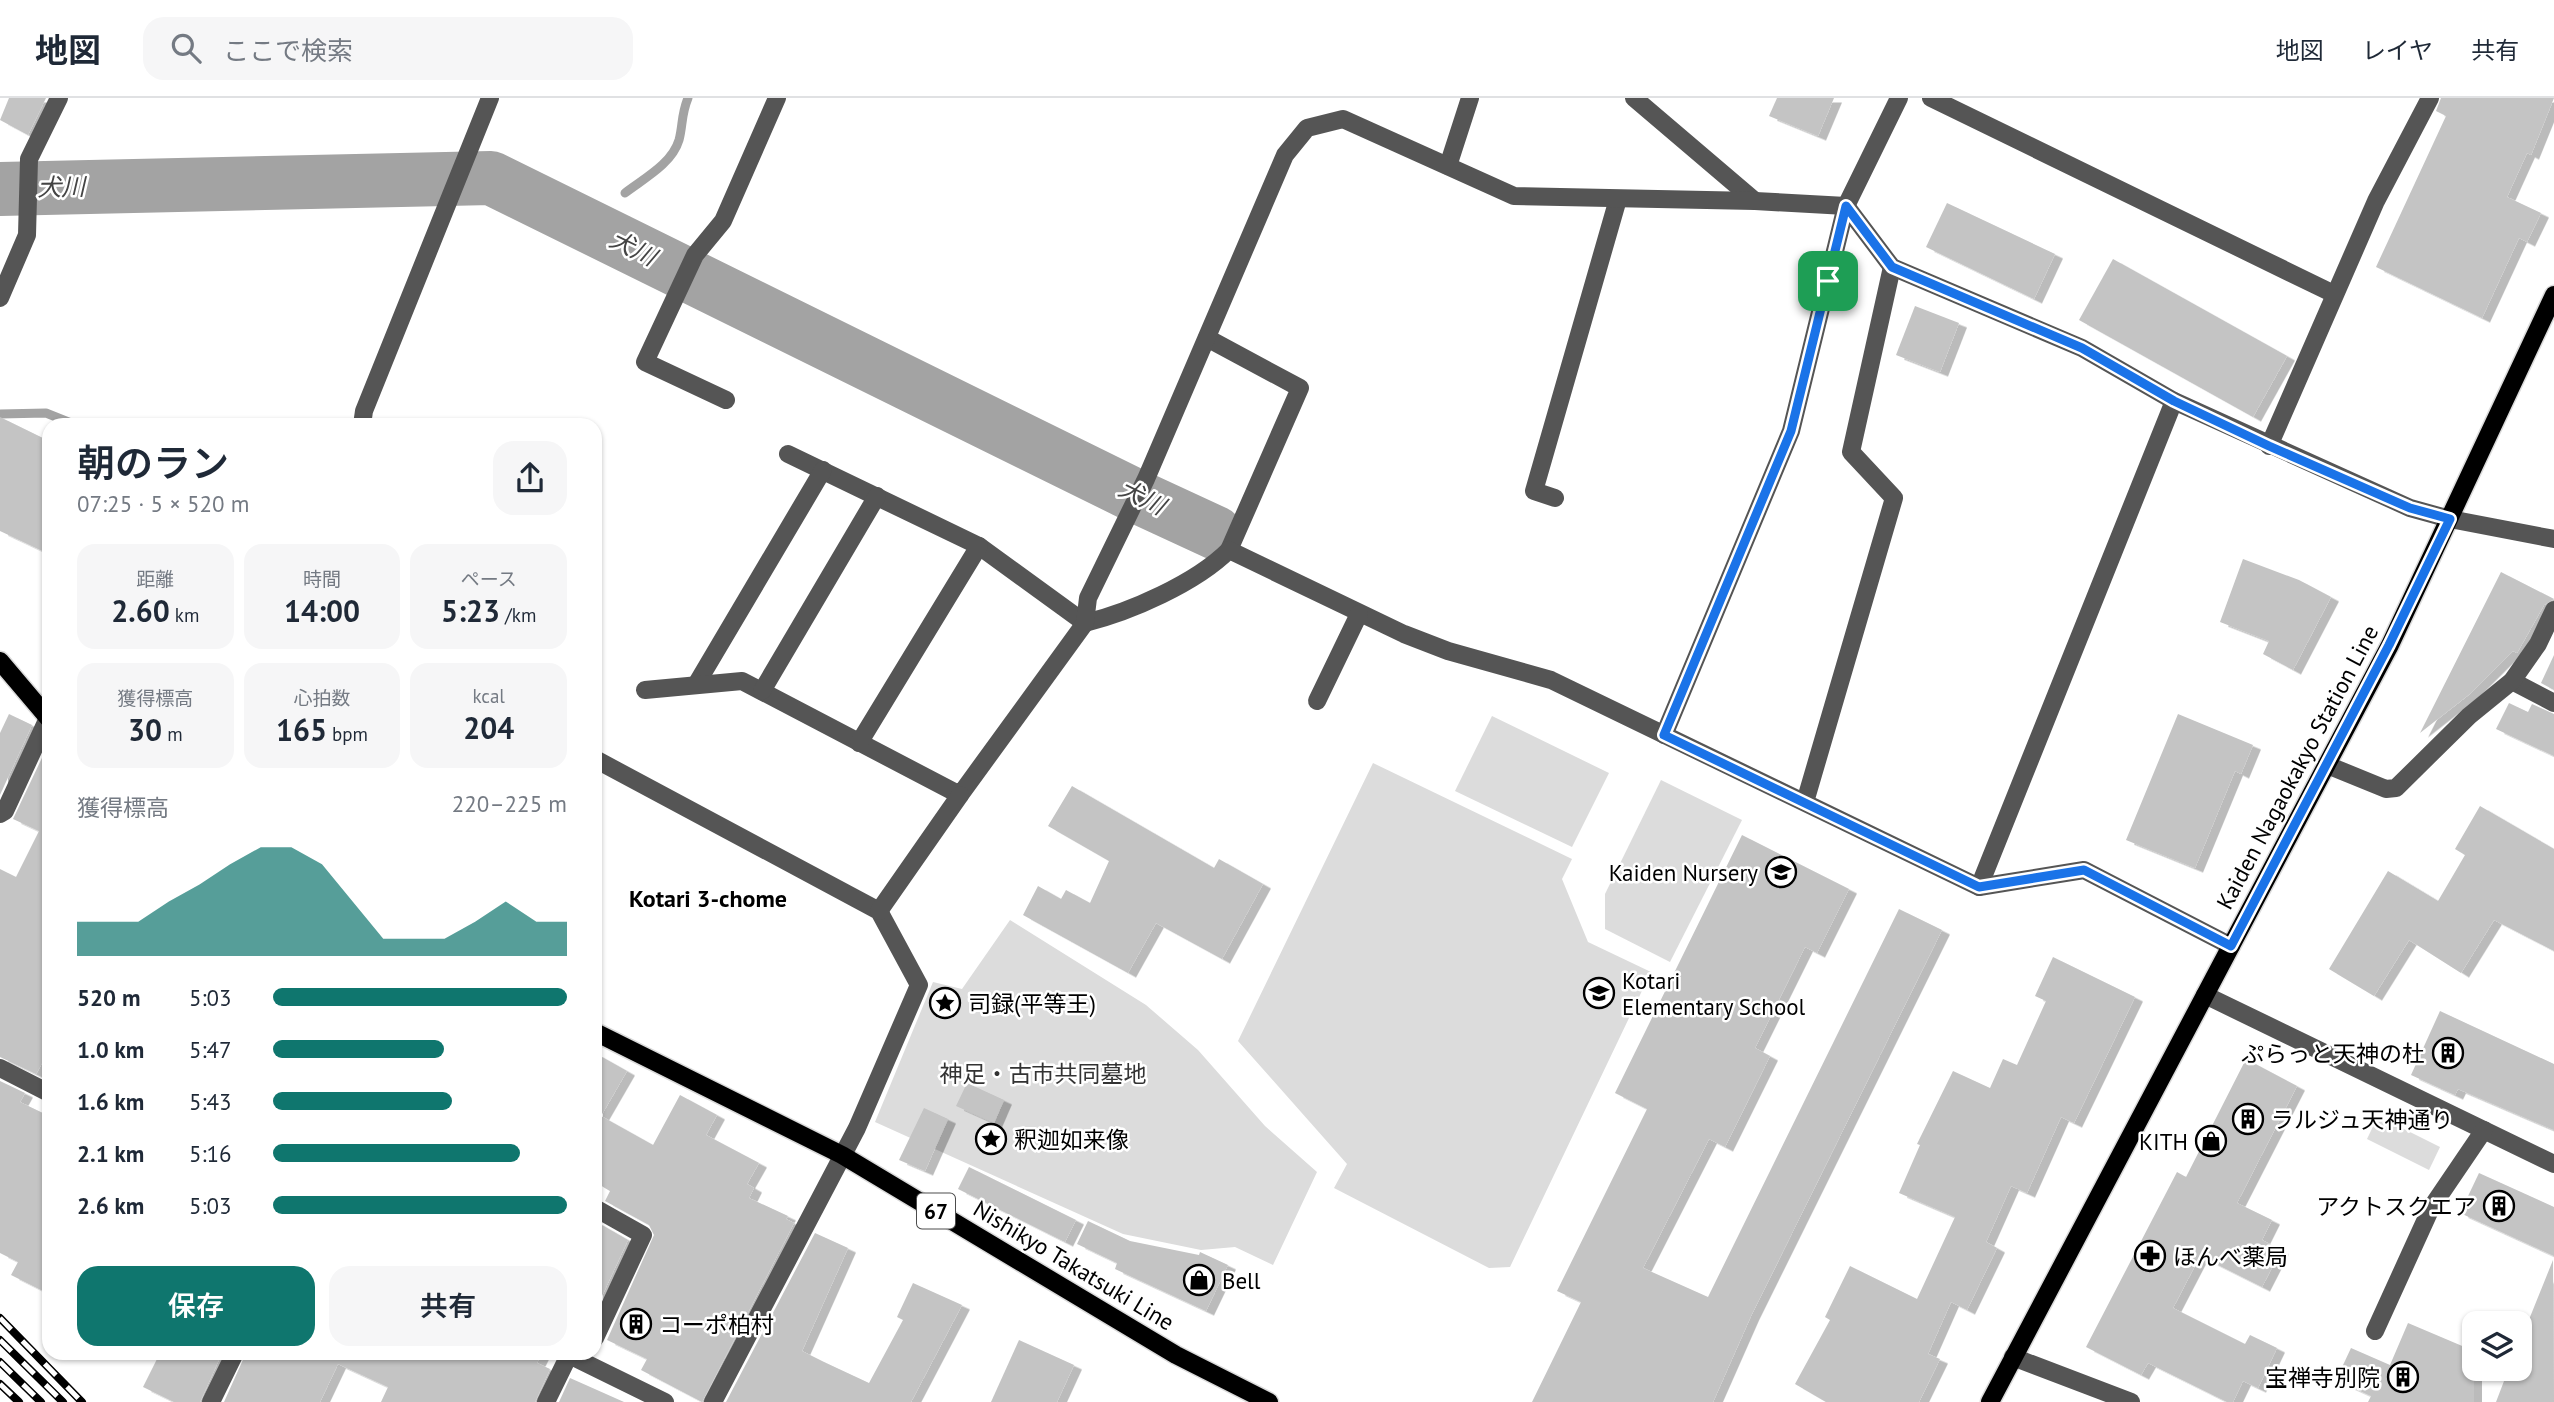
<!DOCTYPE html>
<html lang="ja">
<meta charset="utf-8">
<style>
:root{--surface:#fff;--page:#f6f6f7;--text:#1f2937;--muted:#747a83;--line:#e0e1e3;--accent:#0f766e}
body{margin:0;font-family:"PT Sans","Noto Sans JP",sans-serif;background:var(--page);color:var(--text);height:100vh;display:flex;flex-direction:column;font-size:26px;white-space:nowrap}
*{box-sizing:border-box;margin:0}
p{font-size:23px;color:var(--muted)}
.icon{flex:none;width:38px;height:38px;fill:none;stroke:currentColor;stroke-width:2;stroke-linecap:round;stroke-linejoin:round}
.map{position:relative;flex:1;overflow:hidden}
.sheet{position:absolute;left:42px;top:320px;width:560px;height:942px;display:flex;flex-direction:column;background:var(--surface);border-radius:21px;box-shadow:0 2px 5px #0004}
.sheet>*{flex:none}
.controls{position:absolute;left:2462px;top:1213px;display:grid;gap:14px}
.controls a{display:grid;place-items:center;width:70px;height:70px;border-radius:14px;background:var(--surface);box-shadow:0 2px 5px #0004;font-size:35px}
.pin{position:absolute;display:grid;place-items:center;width:60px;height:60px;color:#fff;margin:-30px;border-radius:14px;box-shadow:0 4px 10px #0006}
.round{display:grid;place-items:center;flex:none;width:74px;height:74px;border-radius:21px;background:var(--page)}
.summary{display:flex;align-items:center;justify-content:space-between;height:119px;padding:0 35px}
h1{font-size:38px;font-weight:600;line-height:52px}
.figures{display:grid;grid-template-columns:repeat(3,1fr);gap:10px;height:119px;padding:7px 35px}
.figures div{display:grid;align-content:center;border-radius:18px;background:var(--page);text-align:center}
.figures b{font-size:30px;font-weight:600}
.figures small{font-size:19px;font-weight:400}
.figures p{font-size:19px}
.chart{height:196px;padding:14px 35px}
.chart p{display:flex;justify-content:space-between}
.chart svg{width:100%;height:126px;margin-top:7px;fill:var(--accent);opacity:.7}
.button{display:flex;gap:14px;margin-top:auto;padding:14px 35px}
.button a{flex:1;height:80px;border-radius:21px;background:var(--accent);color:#fff;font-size:28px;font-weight:600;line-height:80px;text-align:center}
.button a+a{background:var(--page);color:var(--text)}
ul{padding:0 35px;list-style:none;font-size:23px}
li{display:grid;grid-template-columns:112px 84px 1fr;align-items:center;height:52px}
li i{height:18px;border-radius:9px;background:var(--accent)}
header{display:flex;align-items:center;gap:42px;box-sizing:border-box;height:98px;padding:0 35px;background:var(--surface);border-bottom:2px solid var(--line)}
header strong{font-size:33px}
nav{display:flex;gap:38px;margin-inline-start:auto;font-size:24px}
.search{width:490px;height:63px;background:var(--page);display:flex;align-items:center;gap:18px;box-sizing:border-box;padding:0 24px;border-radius:21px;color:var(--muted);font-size:26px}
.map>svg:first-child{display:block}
</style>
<header>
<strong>地図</strong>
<div class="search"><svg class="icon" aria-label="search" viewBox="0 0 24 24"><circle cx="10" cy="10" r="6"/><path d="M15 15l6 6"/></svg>ここで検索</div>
<nav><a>地図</a><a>レイヤ</a><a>共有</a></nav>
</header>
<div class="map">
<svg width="2554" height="1304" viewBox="0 0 2554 1304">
<defs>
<filter id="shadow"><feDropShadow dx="8" dy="4.5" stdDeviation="0" flood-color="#0004"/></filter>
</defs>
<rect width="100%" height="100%" fill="#fff"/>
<!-- green -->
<g fill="#dcdcdc">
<polygon points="1492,618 1609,675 1572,749 1455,693"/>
<polygon points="1373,665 1572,761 1562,781 1588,844 1651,874 1510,1169 1489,1170 1334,1090 1347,1066 1238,943"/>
<polygon points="1661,682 1742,722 1670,864 1605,831 1605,796"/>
<polygon points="1010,822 1146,907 1198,952 1265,1028 1317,1074 1273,1167 1235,1149 1201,1152 1123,1136 875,1024 933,884 962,891"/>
<polygon points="2378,1018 2440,1049 2429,1072 2367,1041"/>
</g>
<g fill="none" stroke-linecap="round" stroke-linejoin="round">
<!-- stream -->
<g stroke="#a3a3a3" stroke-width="9">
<path d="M625,95C643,81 672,66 679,42C683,27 681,17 688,0"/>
<polyline points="0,316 46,315 76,327"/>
<polyline points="1069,365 1105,359"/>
</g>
<!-- river -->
<polyline stroke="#a3a3a3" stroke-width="54" points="0,91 491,80 1136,398 1216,435"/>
</g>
<!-- building -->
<g fill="#c4c4c4" filter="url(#shadow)">
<polygon points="9,0 46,0 28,37 0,22"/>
<polygon points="1777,0 1834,0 1818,38 1769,18"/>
<polygon points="2441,0 2554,0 2531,57 2527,55 2507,99 2541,115 2527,144 2519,140 2482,220 2376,169 2446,18 2436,13"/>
<polygon points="1947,105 2055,156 2034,201 1926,149"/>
<polygon points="2113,161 2287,258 2253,319 2079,222"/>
<polygon points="1915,208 1959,225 1940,274 1896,257"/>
<polygon points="0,319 49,343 49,456 0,433"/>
<polygon points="2243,461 2299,482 2331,499 2293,572 2263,556 2269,543 2220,524"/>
<polygon points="2501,474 2554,501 2544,507 2517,555 2513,553 2471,595 2420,635"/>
<polygon points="2554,557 2554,592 2541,585"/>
<polygon points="2509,605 2528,614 2532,606 2554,616 2554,658 2496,631"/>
<polygon points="9,616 32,627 0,697 0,635"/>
<polygon points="2178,616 2253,647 2241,676 2235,673 2195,770 2126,742"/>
<polygon points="49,645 49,953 36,976 0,959 0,771 16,779 39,733 13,721"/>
<polygon points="1072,688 1214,770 1219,761 1263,786 1222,861 1156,825 1128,875 1023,817 1038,788 1061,801 1066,792 1090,805 1109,763 1048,728"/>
<polygon points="2480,708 2554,751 2554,853 2494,822 2461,875 2409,842 2374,898 2329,871 2388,773 2438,803 2465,757 2455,751"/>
<polygon points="1742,737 1849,791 1817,855 1805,849 1755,950 1770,958 1725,1049 1709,1041 1643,1170 1708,1199 1899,811 1942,832 1751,1218 1713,1304 1532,1304 1581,1204 1557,1193 1647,1011 1615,995"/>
<polygon points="2053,859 2135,899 2074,1025 2061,1019 2027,1095 2011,1088 1986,1144 1997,1150 1967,1212 1951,1204 1928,1256 1940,1261 1919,1304 1826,1304 1795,1286 1830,1222 1825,1219 1850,1168 1917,1201 1955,1119 1899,1095 1920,1047 1917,1046 1953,973 1990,990 2003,961 2017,967 2046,903 2035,898"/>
<polygon points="2440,913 2554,966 2554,1032 2458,991 2455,997 2411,977"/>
<polygon points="595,955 627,973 601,1018 653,1047 680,997 717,1017 706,1037 759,1065 747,1086 754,1090 749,1100 788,1118 786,1121 794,1125 702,1304 641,1272 647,1261 607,1242 654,1137 649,1127 605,1103 610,1093 595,1084"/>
<polygon points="2246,961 2297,988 2237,1105 2272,1122 2262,1142 2281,1152 2262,1189 2200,1158 2173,1210 2245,1246 2250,1237 2277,1250 2258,1290 2243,1283 2233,1304 2227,1304 2148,1265 2141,1277 2086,1249 2177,1074 2186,1079"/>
<polygon points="0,983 25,995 20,1004 49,1018 49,1196 11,1177 18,1164 0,1155"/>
<polygon points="967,985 1004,1002 994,1025 956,1008"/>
<polygon points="924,1010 948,1021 925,1073 899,1062"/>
<polygon points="969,1069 1076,1122 1065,1144 958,1091"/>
<polygon points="2479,1075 2554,1109 2554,1158 2460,1115"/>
<polygon points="595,1123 628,1142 595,1213"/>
<polygon points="1088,1123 1130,1143 1199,1157 1200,1154 1228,1167 1206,1213 1115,1171 1117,1165 1077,1146"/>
<polygon points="815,1135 848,1150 802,1253 824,1264 869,1285 903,1222 897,1219 913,1185 962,1207 911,1304 726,1304"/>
<polygon points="2553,1162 2554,1304 2496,1304 2509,1270 2520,1270 2520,1244"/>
<polygon points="2408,1225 2474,1253 2474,1304 2368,1304 2371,1298 2336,1282 2351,1250 2390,1267"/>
<polygon points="1019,1242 1074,1267 1057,1304 991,1304"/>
<polygon points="160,1255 222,1255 200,1304 174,1304 143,1289"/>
<polygon points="246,1255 542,1255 537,1265 550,1271 535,1304 381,1304 388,1289 338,1266 320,1304 224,1304"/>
<polygon points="570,1280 624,1304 559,1304"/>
</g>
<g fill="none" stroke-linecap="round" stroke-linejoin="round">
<!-- major casing -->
<g stroke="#dbdbdb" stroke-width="21">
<g id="major">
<polyline points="0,563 49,621"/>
<polyline points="595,934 842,1057 1176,1257 1269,1304"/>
<polyline points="1990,1304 2390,547 2554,197"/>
</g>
</g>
<!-- minor -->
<g stroke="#555" stroke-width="18">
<polyline points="1634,0 1755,103"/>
<polyline points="1931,0 2334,196"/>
<polyline points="1448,68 1470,0"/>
<polyline points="0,200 27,137 29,61 59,0"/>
<polyline points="1207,240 1300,290 1229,452"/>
<polyline points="726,302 645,264 695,157 723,123 777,0"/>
<polyline points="362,327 364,313 490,0"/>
<polyline points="2269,348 2376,103 2430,0"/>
<path d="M788,356L979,448L1085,525C1130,514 1196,485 1229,452L1404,536L1448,553L1551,582L1979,789L2084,772L2231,848"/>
<polyline points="1555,400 1534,393 1618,101"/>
<polyline points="2512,583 2554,605"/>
<polyline points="697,585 823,372"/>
<polyline points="645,592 742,583 960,697 1085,525 1088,500 1146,381 1285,57 1307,30 1343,21 1514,98 1755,103 1846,108 1892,169 2082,250 2174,303 2410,410 2450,421 2554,441"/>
<polyline points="762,593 877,398"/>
<polyline points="1317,603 1359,516"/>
<polyline points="1664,637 1791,333 1846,108 1899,0"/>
<polyline points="859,645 979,448"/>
<polyline points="595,661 879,813 919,887 857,1030 713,1304"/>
<polyline points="2327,667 2386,691 2396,690 2469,618 2512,583 2538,546 2554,512"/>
<polyline points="1805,704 1894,400 1851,354 1892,169"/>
<polyline points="0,716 5,713 48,620"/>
<polyline points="1979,789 2174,303"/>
<polyline points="879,813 960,697"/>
<polyline points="2205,897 2554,1066"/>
<polyline points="0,970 49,995"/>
<polyline points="595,1110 643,1137 595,1240"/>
<polyline points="2375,1233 2431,1110 2484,1032"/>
<polyline points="565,1255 665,1304"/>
<polyline points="2013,1259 2131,1304"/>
<polyline points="211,1304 235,1255"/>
<polyline points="546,1304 569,1257"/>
</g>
<!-- major -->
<use href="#major" stroke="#000" stroke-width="18"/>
<!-- rail casing -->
<g stroke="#000" stroke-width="8">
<g id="rail">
<polyline points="0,1220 82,1304"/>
<polyline points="0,1242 63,1304"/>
<polyline points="0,1264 41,1304"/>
<polyline points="0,1286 19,1304"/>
</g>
</g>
<!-- rail -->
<use href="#rail" stroke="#fff" stroke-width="5" stroke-dasharray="16" stroke-linecap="butt"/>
</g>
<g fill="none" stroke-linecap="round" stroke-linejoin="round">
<!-- route casing -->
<g stroke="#fff" stroke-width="14">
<polygon id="route" points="1846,108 1892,169 2082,250 2174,303 2269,348 2410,410 2450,421 2389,547 2231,848 2084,772 1979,789 1664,637 1791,333"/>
</g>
<!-- route -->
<use href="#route" stroke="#1a73e8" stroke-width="9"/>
</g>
<!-- icons -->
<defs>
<g id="school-ring" transform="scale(1.575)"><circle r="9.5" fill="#fff" stroke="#000" stroke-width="1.5"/><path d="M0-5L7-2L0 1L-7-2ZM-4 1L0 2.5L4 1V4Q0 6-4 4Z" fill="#000"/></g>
<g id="sight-ring" transform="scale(1.575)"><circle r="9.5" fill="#fff" stroke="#000" stroke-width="1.5"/><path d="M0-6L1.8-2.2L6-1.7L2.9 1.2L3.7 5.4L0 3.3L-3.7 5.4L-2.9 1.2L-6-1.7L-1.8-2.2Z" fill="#000"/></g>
<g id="building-ring" transform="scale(1.575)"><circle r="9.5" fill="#fff" stroke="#000" stroke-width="1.5"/><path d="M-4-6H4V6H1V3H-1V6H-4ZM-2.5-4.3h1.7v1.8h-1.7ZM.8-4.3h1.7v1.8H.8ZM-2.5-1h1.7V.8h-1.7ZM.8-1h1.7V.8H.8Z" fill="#000"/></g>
<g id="shop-ring" transform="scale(1.575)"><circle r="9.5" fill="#fff" stroke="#000" stroke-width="1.5"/><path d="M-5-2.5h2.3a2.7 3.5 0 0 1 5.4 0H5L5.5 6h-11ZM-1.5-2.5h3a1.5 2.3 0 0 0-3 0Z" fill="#000"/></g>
<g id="pharmacy-ring" transform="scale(1.575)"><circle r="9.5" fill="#fff" stroke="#000" stroke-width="1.5"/><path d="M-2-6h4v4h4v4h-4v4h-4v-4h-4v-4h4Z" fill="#000"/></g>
</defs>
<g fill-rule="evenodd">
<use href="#school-ring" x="1781" y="774"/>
<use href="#school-ring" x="1599" y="895"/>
<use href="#sight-ring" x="945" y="905"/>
<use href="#building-ring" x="2448" y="955"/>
<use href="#building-ring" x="2248" y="1021"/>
<use href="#sight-ring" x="991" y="1041"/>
<use href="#shop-ring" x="2211" y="1043"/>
<use href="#building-ring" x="2499" y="1108"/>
<use href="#pharmacy-ring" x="2150" y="1158"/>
<use href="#shop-ring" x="1199" y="1182"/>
<use href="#building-ring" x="636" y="1226"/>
<use href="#building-ring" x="2403" y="1279"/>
</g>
<g text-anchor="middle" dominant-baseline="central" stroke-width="5" stroke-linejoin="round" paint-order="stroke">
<!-- shield labels -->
<rect fill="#fff" stroke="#4c4c4c" stroke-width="2" x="917" y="1095.5" width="38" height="35" rx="5"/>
<g font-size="21" font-weight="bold" fill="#000">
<text x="936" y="1113">67</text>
</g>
<!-- street labels -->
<g font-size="23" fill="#000" stroke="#fff">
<text transform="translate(2297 669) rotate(-62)">Kaiden Nagaokakyo Station Line</text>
<text transform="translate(1074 1167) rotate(31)">Nishikyo Takatsuki Line</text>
</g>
<!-- poi labels -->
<g font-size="23" fill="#000" stroke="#fff" text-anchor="start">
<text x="1758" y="774" text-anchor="end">Kaiden Nursery</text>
<text x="1622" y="882">Kotari<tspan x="1622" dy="26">Elementary School</tspan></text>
<text x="968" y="905">司録(平等王)</text>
<text x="2425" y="955" text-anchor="end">ぷらっと天神の杜</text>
<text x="2271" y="1021">ラルジュ天神通り</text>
<text x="1014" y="1041">釈迦如来像</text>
<text x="2188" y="1043" text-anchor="end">KITH</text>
<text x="2476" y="1108" text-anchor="end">アクトスクエア</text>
<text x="2173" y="1158">ほんべ薬局</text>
<text x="1222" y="1182">Bell</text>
<text x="659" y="1226">コーポ柏村</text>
<text x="2380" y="1279" text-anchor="end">宝禅寺別院</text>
</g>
<!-- park labels -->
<g font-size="23" fill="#333" stroke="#fff">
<text x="1043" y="975">神足・古市共同墓地</text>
</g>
<!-- water labels -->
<g font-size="24" font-style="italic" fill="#444" stroke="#fff">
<text transform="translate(61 89) rotate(-1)">犬川</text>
<text transform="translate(633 150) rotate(26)">犬川</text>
<text transform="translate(1142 399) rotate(26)">犬川</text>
</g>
<!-- neighbourhood labels -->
<g font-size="24" font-weight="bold" fill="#000" stroke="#fff">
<text x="708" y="800">Kotari 3-chome</text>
</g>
</g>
</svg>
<div class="controls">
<a><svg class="icon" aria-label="layers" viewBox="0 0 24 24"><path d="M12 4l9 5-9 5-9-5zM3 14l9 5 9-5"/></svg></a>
</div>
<div class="pin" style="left:1828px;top:183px;background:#1e9e55"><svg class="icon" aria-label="arrive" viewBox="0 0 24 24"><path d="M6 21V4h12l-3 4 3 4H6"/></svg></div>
<section class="sheet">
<div class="summary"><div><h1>朝のラン</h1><p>07:25 · 5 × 520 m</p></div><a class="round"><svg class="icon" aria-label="share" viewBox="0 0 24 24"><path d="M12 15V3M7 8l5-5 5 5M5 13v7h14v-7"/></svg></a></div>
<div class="figures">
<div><p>距離</p><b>2.60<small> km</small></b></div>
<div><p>時間</p><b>14:00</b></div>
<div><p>ペース</p><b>5:23<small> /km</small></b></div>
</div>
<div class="figures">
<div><p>獲得標高</p><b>30<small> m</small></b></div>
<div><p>心拍数</p><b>165<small> bpm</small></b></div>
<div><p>kcal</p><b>204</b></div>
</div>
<div class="chart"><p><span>獲得標高</span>220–225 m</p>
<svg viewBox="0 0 160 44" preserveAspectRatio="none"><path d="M0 44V32L10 32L20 32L30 25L40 19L50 12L60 6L70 6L80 12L90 25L100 38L110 38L120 38L130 32L140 25L150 32L160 32V44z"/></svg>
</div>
<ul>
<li><b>520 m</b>5:03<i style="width:100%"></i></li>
<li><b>1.0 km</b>5:47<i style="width:58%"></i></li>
<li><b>1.6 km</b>5:43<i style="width:61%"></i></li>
<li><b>2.1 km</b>5:16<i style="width:84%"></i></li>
<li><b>2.6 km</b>5:03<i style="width:100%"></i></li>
</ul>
<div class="button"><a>保存</a><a>共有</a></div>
</section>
</div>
